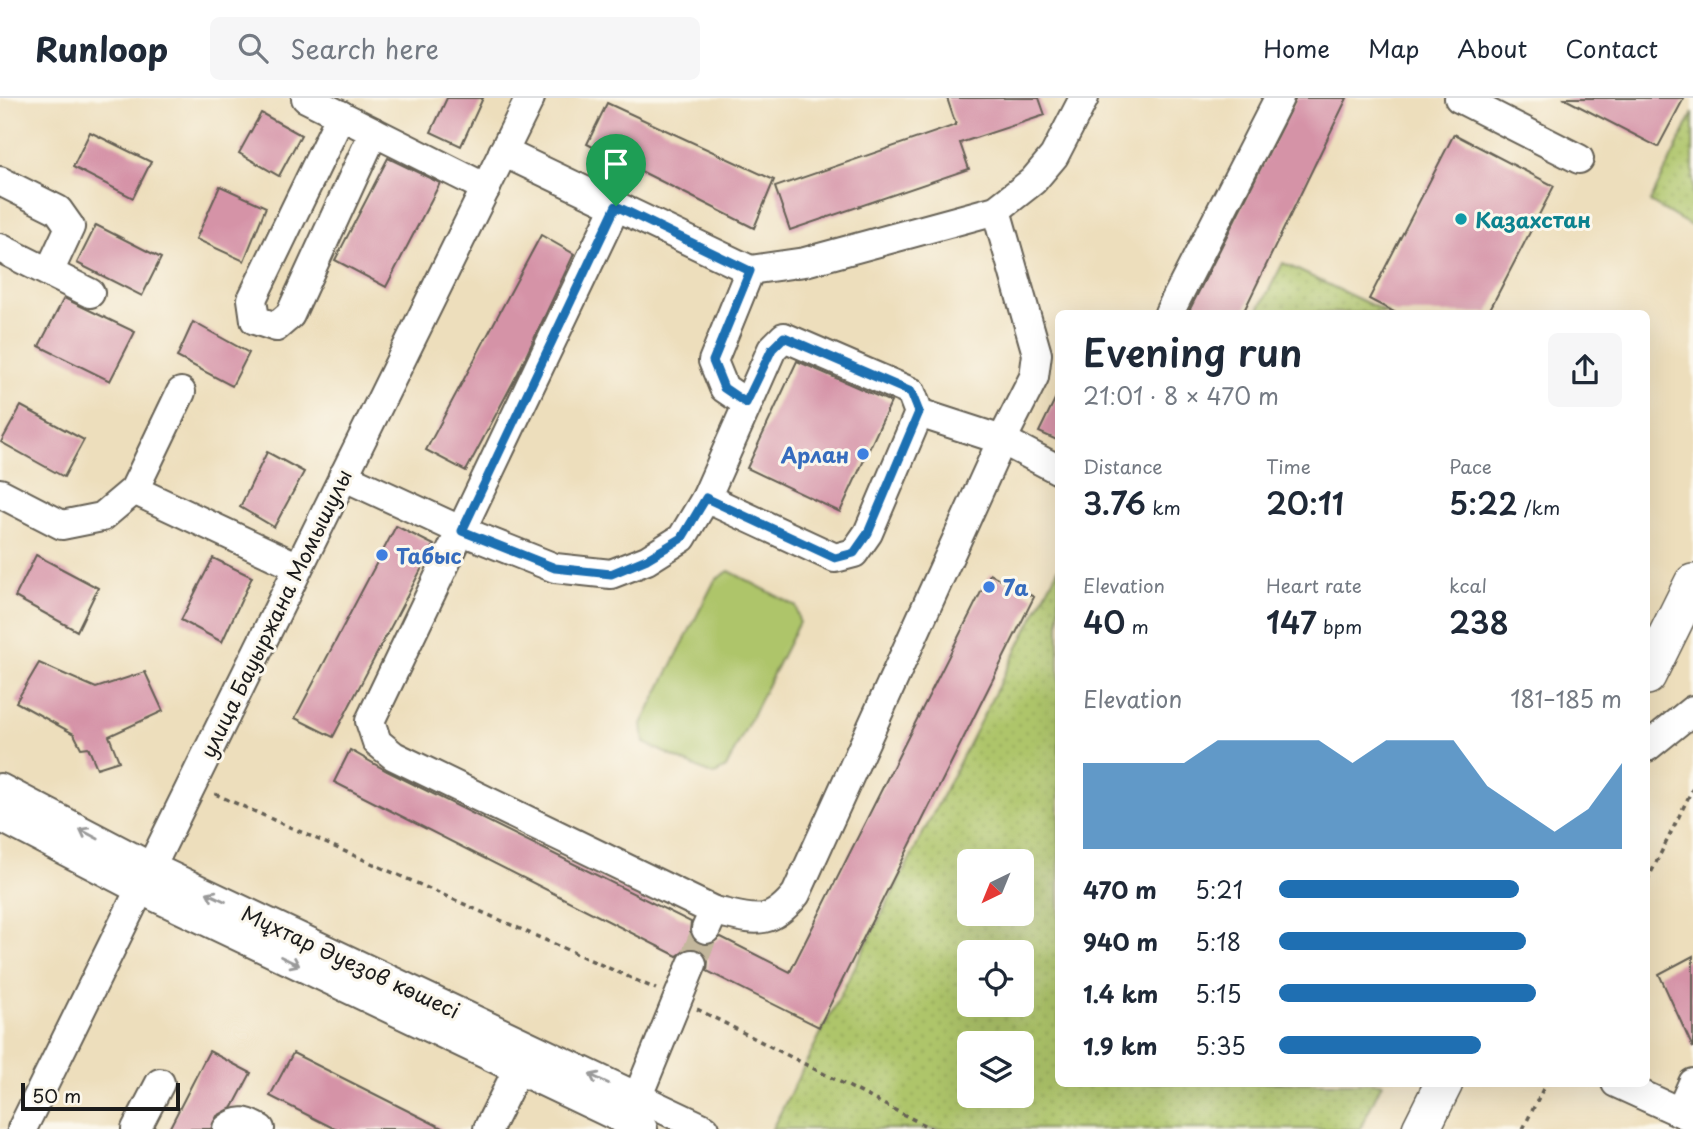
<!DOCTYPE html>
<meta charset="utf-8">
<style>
:root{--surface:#fff;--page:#f6f6f7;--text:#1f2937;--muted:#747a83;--line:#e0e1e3;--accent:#1f6fb2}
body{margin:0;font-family:"Playpen Sans",sans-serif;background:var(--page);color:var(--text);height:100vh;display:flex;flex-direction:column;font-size:26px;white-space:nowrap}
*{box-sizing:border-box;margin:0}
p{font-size:23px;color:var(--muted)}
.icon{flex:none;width:38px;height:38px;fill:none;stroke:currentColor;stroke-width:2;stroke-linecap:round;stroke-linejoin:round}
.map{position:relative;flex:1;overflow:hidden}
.panel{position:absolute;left:1055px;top:212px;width:595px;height:777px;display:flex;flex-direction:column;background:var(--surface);border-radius:10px;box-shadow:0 7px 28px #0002}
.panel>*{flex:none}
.needle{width:46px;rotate:223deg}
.fabs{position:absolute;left:957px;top:751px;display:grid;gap:14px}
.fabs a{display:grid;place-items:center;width:77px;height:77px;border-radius:10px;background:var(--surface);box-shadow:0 7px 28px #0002;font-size:35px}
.scale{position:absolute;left:21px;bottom:18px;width:159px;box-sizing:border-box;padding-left:7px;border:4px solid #1c1c1c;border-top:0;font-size:19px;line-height:24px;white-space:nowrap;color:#1c1c1c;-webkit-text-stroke:5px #fbf7ec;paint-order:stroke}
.pin{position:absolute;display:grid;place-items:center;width:60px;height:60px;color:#fff;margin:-72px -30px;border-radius:50% 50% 50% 0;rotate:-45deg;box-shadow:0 0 7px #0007}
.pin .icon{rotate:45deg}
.round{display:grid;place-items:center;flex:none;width:74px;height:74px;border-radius:10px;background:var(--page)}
.overview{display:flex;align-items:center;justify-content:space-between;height:119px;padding:0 28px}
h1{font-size:38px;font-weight:600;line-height:52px}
.stats{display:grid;grid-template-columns:repeat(3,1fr);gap:10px;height:119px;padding:7px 28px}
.stats div{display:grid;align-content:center}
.stats b{font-size:30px;font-weight:600}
.stats small{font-size:19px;font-weight:400}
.stats p{font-size:19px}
.chart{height:196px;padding:14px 28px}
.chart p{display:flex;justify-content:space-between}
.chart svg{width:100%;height:126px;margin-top:7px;fill:var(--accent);opacity:.7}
ul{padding:0 28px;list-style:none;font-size:23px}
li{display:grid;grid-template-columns:112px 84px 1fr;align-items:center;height:52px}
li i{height:18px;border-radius:9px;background:var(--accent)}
header{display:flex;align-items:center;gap:42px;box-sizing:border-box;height:98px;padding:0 35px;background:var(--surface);border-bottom:2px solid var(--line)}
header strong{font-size:33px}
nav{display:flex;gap:38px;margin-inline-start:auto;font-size:24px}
.search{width:490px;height:63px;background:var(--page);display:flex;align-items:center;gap:18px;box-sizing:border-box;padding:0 24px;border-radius:10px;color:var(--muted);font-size:26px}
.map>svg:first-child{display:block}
</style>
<header>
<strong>Runloop</strong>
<div class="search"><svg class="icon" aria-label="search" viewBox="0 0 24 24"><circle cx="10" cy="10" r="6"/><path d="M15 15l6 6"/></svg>Search here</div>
<nav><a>Home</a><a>Map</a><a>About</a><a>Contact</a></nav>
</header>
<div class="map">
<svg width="1693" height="1031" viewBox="0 0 1693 1031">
<defs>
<pattern id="grass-dots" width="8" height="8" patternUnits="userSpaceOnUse" patternTransform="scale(1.75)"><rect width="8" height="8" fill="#aec56b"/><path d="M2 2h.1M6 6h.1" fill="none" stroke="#95a95c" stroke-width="1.8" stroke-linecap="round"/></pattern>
</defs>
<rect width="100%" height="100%" fill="#fbf7ec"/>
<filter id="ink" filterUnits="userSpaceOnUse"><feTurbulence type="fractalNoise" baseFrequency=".0143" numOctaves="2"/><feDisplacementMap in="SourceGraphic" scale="14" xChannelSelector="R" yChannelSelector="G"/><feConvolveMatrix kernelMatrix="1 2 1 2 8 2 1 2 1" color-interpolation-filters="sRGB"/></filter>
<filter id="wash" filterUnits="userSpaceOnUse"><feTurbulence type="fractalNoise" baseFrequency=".00686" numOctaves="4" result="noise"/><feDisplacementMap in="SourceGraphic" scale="28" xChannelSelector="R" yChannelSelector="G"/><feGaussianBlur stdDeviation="1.57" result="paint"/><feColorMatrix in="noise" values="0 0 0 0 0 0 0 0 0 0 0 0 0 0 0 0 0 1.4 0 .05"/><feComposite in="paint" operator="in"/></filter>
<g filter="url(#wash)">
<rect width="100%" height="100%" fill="#eddebc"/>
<!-- grass -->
<g fill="url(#grass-dots)" stroke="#657044" stroke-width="2" fill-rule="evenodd">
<polygon points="1693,15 1693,129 1650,104"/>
<polygon points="1283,165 1388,215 1257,215"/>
<path d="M1059,469V985H1382L1360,1031H772ZM1022,763V816H970V763ZM970,854H1022V906H970ZM970,945H1022V998H970Z"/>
</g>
<!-- pitch -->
<polygon fill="#aec56b" stroke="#657044" stroke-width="2" points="729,473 796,508 799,524 726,670 713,677 644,645 642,626 715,482"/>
<g id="blocks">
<!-- building -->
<g fill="#d593a7">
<polygon points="447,0 483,0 461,48 431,34"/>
<polygon points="947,0 1039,0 1045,17 960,45 969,71 790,132 775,89 956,27"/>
<polygon points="1296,0 1347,0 1243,215 1188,215"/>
<polygon points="1563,0 1684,0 1658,49"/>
<polygon points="607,5 774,82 754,130 587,46"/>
<polygon points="261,15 301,37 279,78 239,55"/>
<polygon points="90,34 151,64 133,100 73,69"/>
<polygon points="1454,36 1554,88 1488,215 1396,215 1369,201"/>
<polygon points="388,60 440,85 386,189 335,162"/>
<polygon points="220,88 266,109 244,163 196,141"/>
<polygon points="96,127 161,160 142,198 77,165"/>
<polygon points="541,137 574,156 518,275 466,373 426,352"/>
<polygon points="64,200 135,234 110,283 39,248"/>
<polygon points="193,224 249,255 232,288 177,259"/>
<polygon points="797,263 891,304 840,414 747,370"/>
<polygon points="1059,293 1059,343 1039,334"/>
<polygon points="21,308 84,342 64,379 1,344"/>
<polygon points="267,354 304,374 274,429 240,409"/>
<polygon points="396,428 434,447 333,639 295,620"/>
<polygon points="36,457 98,490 77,533 15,499"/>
<polygon points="213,460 252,479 222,544 181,522"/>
<polygon points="990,476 1034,499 819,929 707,873 708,863 699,851 689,850 677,858 334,684 350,652 387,673 691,824 690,833 699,846 708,847 721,839 790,874"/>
<polygon points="39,565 96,590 145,574 163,613 109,638 119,663 97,670 88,649 81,650 74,636 16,604"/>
<polygon points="1693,858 1693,950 1659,876"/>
<polygon points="209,953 251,975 233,1009 217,1018 211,1031 169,1031"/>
<polygon points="293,955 444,1031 335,1031 270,998"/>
</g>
</g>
</g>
<g filter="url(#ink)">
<use href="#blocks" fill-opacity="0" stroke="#656054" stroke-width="2"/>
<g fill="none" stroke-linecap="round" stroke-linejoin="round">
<!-- minor-tunnel -->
<polyline stroke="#c3b79c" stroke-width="28" stroke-dasharray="28 14" stroke-linecap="butt" points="692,866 706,831"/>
<!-- minor casing -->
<g stroke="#656054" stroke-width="32">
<g id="minor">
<polyline points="306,0 486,90"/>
<polyline points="1459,0 1579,61"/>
<polyline points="341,17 252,201 255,222 276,229 290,217 374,34"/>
<polyline points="503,54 750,172 805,164 996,112 1033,83 1054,58 1084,0"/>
<polyline points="0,83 58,112 70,129 49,174"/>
<polyline points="616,108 370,623 377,644 394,658 714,813 706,831"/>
<polyline points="0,150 90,195"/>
<polyline points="1169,215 1279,0"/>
<polyline points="746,305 724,290 713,263 750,172"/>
<polyline points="343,378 462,433 555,470 611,476 647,462 682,440 706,400 772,251 784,239 911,294 919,315 1002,342 1059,372"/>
<polyline points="134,392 298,469"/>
<polyline points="0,395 62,427 102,419 134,392 181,294"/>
<polyline points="706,400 835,460 854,455 868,435 919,315"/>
<polyline points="1647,649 1693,612"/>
<polyline points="0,690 149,768 705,1031"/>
<polyline points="0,719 139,791 643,1031"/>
<path d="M714,813C753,821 768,831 796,796L1002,342L1034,279L1037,256L996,112"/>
<polyline points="1616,985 1693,1020"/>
<polyline points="1680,1014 1693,985"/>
<polyline points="631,1015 692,866"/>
<polyline points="22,1031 530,0"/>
<polyline points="136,1031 160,985"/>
<path d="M227,1031C240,1020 247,1024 260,1031"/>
<polyline points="488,1031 525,957"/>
</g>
</g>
<!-- major casing -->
<g stroke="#656054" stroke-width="40">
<g id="major">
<polyline points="1647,578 1693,485"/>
<polyline points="1421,1031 1444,985"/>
</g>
</g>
<!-- path -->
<g stroke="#656054" stroke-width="3.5" stroke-dasharray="5 5" stroke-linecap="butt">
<polyline points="215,696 656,891"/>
<polyline points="1647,783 1693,690"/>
<polyline points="697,911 932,1031"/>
<polyline points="1523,1031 1546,985"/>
</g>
<!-- minor -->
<use href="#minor" stroke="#fff" stroke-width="28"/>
<!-- major -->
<use href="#major" stroke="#fff" stroke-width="37"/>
</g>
<!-- one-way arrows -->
<defs><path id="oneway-shaft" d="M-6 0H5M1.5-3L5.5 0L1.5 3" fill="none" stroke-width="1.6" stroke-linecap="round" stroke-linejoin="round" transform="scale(1.75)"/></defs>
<g stroke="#999">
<use href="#oneway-shaft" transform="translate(89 736) rotate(-152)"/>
<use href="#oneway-shaft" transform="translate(216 799) rotate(-155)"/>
<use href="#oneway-shaft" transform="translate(290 863) rotate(26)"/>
<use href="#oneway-shaft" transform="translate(599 981) rotate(-155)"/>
</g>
</g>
<g fill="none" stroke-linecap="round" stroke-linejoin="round" filter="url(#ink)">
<!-- route casing -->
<g stroke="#fff" stroke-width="14">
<polygon id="route" points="616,108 750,173 713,263 724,290 746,305 772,251 784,239 911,294 919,314 868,435 854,455 835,460 706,400 682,440 647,461 611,476 555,470 462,433"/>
</g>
<!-- route -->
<use href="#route" stroke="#1f6fb2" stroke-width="9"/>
</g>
<!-- markers -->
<circle fill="#0f9aa8" stroke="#fbf7ec" stroke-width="2.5" cx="1461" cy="121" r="7"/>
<g fill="#3f7fe0" stroke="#fbf7ec" stroke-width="2.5">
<circle cx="863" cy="356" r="7"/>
<circle cx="382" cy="457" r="7"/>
<circle cx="989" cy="489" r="7"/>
</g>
<g text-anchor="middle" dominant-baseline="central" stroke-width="6" stroke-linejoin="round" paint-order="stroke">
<!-- culture labels -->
<g font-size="21" font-weight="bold" fill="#0d838f" stroke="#fbf7ec" text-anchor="start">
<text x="1475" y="121">Казахстан</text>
</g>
<!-- shop labels -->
<g font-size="21" font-weight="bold" fill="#366cbe" stroke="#fbf7ec" text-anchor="start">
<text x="849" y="356" text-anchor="end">Арлан</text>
<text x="396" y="457">Табыс</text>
<text x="1003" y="489">7а</text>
</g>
<!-- street labels -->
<g font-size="21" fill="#1c1c1c" stroke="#fbf7ec">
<text transform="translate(275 515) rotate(-64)">улица Бауыржана Момышулы</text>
<text transform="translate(351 863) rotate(25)">Мұхтар Әуезов көшесі</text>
</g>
</g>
</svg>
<div class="fabs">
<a><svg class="needle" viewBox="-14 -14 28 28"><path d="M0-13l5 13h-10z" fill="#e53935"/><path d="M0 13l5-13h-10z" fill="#747a83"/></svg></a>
<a><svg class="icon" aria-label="locate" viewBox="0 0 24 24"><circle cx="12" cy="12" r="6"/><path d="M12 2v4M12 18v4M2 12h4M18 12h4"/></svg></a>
<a><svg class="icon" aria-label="layers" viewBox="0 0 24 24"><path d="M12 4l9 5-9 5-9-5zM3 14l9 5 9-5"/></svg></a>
</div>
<div class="scale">50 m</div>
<div class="pin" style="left:616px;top:108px;background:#1e9e55"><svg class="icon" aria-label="arrive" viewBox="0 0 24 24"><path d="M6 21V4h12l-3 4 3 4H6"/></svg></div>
<section class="panel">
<div class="overview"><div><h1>Evening run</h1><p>21:01 · 8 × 470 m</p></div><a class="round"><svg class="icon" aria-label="share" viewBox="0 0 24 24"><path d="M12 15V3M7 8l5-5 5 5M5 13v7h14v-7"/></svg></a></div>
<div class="stats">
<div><p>Distance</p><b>3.76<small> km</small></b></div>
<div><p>Time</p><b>20:11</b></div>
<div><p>Pace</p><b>5:22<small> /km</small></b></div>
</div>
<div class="stats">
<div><p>Elevation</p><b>40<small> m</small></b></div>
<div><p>Heart rate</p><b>147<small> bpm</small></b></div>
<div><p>kcal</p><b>238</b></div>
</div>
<div class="chart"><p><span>Elevation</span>181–185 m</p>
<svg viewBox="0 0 160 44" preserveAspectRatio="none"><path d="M0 44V14L10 14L20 14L30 14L40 6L50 6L60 6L70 6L80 14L90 6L100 6L110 6L120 22L130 30L140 38L150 30L160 14V44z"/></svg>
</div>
<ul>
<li><b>470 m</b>5:21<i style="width:70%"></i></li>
<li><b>940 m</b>5:18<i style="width:72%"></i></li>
<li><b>1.4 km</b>5:15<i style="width:75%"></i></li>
<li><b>1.9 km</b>5:35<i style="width:59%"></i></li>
</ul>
</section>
</div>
